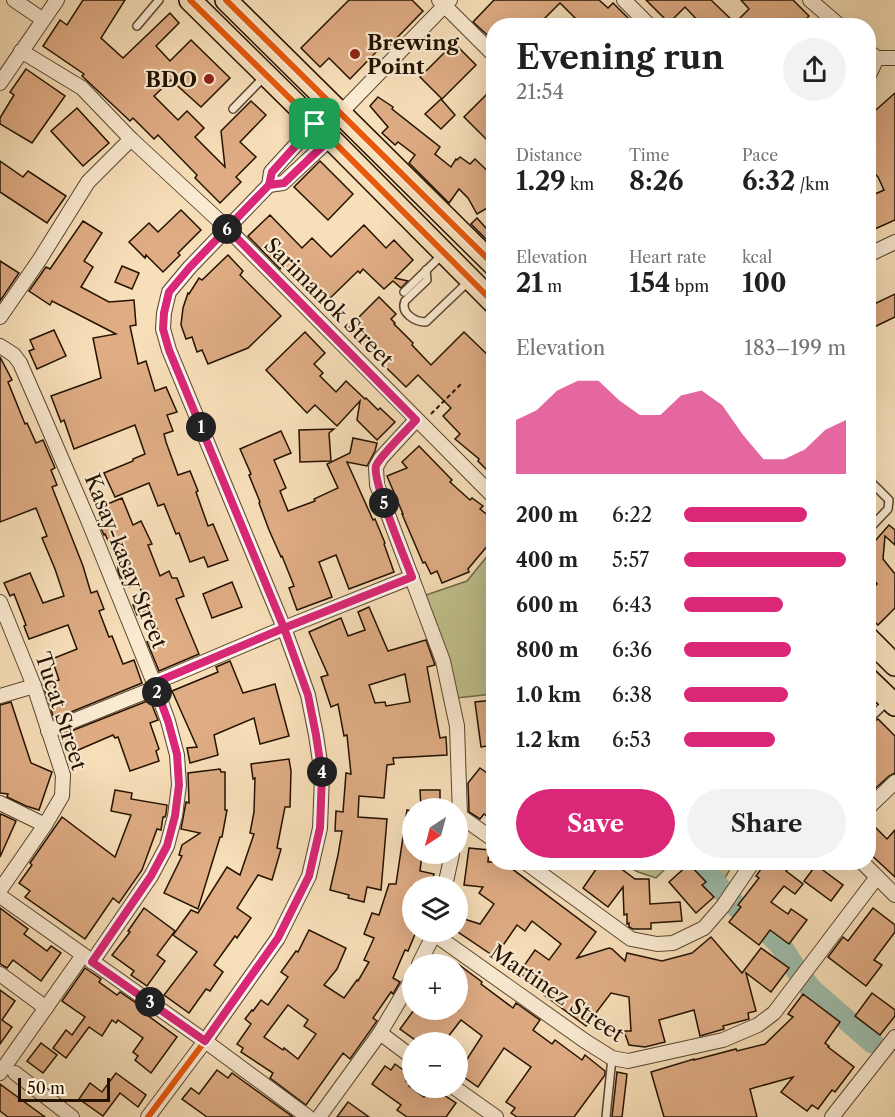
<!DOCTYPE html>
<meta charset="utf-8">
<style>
:root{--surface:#fff;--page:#f2f2f2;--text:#202124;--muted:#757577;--accent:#db2777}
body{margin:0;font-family:"Libre Caslon Text",serif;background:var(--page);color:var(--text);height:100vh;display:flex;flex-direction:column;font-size:22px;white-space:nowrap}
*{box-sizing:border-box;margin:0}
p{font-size:20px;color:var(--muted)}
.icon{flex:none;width:33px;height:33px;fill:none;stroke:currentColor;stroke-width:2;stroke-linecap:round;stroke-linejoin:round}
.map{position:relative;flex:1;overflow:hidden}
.panel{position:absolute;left:486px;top:18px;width:390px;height:852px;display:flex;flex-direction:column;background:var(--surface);border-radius:24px;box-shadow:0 6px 24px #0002}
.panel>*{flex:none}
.needle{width:39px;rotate:216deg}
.buttons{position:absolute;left:402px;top:798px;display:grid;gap:12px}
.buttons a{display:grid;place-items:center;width:66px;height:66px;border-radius:50%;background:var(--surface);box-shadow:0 6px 24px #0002;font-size:30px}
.scale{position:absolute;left:18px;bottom:15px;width:92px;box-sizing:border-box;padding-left:6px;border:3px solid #241200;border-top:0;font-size:16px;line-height:21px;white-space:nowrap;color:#241200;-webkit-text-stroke:4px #faead2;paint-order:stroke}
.pin{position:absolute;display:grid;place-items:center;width:51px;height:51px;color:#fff;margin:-26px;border-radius:12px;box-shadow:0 3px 9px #0006}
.km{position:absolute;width:30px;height:30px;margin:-15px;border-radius:50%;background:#222;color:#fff;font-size:16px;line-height:30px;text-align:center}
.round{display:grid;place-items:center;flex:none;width:63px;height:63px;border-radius:32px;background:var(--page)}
.summary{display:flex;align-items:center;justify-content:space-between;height:102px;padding:0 30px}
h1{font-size:33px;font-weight:700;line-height:45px}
.stats{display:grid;grid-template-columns:repeat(3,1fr);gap:9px;height:102px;padding:6px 30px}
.stats div{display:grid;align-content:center}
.stats b{font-size:26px;font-weight:700}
.stats small{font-size:16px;font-weight:400}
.stats p{font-size:16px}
.chart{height:168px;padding:12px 30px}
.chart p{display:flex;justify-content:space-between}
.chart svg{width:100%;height:108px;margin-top:6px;fill:var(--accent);opacity:.7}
.action{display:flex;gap:12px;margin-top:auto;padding:12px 30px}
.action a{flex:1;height:69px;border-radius:36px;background:var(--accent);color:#fff;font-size:24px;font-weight:700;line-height:69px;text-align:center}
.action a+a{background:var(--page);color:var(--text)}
ul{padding:0 30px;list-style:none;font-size:20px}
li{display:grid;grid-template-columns:96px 72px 1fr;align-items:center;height:45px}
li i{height:15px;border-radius:8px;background:var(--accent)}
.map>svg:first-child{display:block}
</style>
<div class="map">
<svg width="895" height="1117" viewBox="0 0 895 1117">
<rect width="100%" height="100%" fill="#f7dfb9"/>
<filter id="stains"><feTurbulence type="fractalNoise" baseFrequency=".00333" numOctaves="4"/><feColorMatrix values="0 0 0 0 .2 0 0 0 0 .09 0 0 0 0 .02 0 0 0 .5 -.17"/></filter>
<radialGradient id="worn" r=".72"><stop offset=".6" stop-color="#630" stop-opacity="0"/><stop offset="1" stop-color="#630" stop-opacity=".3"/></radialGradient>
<!-- green -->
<g fill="#c0c18d" stroke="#726a46" stroke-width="1.5">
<polygon points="493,549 493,694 456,698 426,595 467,581"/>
<polygon points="622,863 671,863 656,878 638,872"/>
<polygon points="692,863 734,863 717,891"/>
</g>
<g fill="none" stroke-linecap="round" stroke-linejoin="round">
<!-- river -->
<polyline stroke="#9ebdab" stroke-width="22" points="700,862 706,872 737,907 762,926 781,946 795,968 811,989 873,1043"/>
</g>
<!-- building -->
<g fill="#dfac84" stroke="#241200" stroke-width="1.5" fill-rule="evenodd">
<polygon points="83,0 125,0 101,38 123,58 170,13 179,23 156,46 170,61 191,40 230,78 201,107 171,80 154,96 178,120 187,111 204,128 195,137 225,167 221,131 251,101 266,115 240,142 256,157 236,177 241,182 220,203 195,178 197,175 158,135 154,139 133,118 130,121 82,76 84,74 43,46 60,20 67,25"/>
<polygon points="349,0 412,0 423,11 389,46 385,43 350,79 329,58 320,67 301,48"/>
<polygon points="494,0 599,0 608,8 613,3 636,26 583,26 560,3 544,19 551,26 494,26 494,41 473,22"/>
<polygon points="646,0 711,0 735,23 749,9 741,0 793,0 809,16 799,26 703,26 685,7 669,23"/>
<polygon points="454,43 476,65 442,99 420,77"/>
<polygon points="26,69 65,96 32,143 0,124 0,118 14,95 10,92"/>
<polygon points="494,87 494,132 487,140 464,117"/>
<polygon points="895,93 895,220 868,232 868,197 884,190 878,177 868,167 868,117"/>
<polygon points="378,97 393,107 392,109 440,147 435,154 451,167 456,159 457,160 460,157 470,164 475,159 494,177 494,204 477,214 468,198 459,189 449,203 409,163 415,155 398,142 395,145 382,133 388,127 370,106"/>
<polygon points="441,99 455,115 441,129 425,114"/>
<polygon points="77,108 109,143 83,166 51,131"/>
<polygon points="0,161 23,177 28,171 66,196 47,223 0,192"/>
<polygon points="320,161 353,194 328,220 294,187"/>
<polygon points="181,210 201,230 178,253 180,255 163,272 146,255 145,258 129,242 149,223 158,232"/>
<polygon points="270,215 302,248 312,238 331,257 364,225 386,248 394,240 413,260 395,278 408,281 401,288 393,281 384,289 363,269 360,273 358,271 324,304 303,284 302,286 282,266 280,269 248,236"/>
<polygon points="477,218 494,237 494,247 471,224"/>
<polygon points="83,221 102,233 84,261 93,267 81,287 109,302 134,300 136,325 130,326 138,364 146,361 155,391 166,387 177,412 167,415 173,431 164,434 166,442 178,475 190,471 198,491 196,492 208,526 213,524 228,560 208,567 204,557 190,562 179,533 176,534 164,504 158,506 149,483 115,497 104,473 133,461 133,459 145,454 135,425 74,449 64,420 61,422 51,396 101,378 93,338 116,334 52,301 50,305 29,291 46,267 50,269"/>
<polygon points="228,255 243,271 240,275 281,316 248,348 208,364 202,350 197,352 192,337 186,339 181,325 183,308 188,293 189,294 199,278 202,280"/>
<polygon points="0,261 19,273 0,301"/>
<polygon points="122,266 139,273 132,289 115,282"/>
<polygon points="895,294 895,317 868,330 868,307"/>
<polygon points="379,297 396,314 391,319 395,323 394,324 413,343 412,345 431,365 464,332 494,361 494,477 478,461 479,459 455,439 460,434 443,416 451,408 418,375 406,387 347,329"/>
<polygon points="54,330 66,356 37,369 29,351 34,349 30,340"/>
<polygon points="305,332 325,353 314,364 323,373 320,376 336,392 346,381 365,399 366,398 378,410 380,408 395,422 377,440 357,420 360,401 337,426 315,405 307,413 266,370"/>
<polygon points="0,357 12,380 8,382 25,424 27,423 36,443 43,440 55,468 51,470 57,485 52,487 83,566 91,593 97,591 104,609 99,611 109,637 112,636 123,664 134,660 142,683 54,719 43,685 59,680 52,659 77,649 68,625 29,639 24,626 26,625 14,594 10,596 4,583 30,573 43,603 64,596 55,569 42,538 47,536 36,508 0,522"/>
<polygon points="334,429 329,433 331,461 300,462 299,430"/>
<polygon points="281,431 291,453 274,460 286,488 280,491 288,511 315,501 314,499 338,488 327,464 350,453 353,438 377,443 375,451 367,466 347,462 373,520 375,519 385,543 384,544 394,572 349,589 336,555 319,562 332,597 297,610 289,588 294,586 282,556 281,557 269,530 259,503 260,502 249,475 251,474 240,449"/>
<polygon points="419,446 452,480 450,482 470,500 472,498 483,506 480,509 494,520 494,538 468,569 469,572 442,583 437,571 431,574 425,562 423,563 402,514 403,514 387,476 407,468 402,462"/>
<polygon points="122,498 133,525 141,521 152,544 148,545 160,576 169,571 172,578 177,578 184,596 176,599 199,654 159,671 147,642 160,636 149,610 137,615 133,605 145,600 138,583 129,587 120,576 118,571 118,565 124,563 115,545 111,547 105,534 104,535 98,521 103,519 98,508"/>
<polygon points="889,525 895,530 895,545 885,536 883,559 895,574 895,608 878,625 868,616 868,593 877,584 868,572 868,541 875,541"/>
<polygon points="232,582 242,607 212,618 203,594"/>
<path d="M369,607L388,651L426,640L435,665L427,667L440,738L446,737L447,755L393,758L394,764L387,765L384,798L359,796L358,817L387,819L381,890L367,887L364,902L348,898L349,895L330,890L338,855L342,831H335L336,811L343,812L346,773L351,774L347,735L344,736L338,704L331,707L321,677L328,675L309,632L341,618L348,636L365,630L358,612ZM405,674L410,702L386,706L385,702L375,703L369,685Z"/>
<polygon points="230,661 243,693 275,684 289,736 260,744 254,718 214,735 218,755 190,763 187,748 197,747 172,691 218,672 216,667"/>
<polygon points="150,700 158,720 150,723 159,749 156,751 159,761 130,771 118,737 115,738 113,735 69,754 61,735"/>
<polygon points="494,700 494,745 481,747 475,702"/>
<polygon points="11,702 31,763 52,772 39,810 26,806 7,797 8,794 0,793 0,705"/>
<polygon points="878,719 895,736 895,773 889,776 868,795 868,726"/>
<polygon points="289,759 291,771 290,807 285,807 277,848 281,849 272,880 258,875 237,908 251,918 237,938 235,936 214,965 223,972 210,991 206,989 189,1013 164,995 197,952 173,935 191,910 198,913 227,867 240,875 254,834 250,833 254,812 255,778 253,779 251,764"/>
<polygon points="480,768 494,778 494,821 484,814 480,819 469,812 468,783"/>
<polygon points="220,769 221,772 225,772 225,810 227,810 222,837 220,837 198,909 164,893 182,856 179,855 182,845 200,833 181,829 186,802 189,803 188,773"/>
<polygon points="115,790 132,793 131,799 167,805 166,814 165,817 163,817 161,830 157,829 142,870 119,903 113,898 85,939 25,897 30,891 19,883 32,865 30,863 62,817 115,857 131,815 111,811"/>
<polygon points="420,790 440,790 440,808 421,808"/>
<path d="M407,810L412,811V854H422L420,871L434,874L431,886H412V932H416L408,951L405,950L393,978L400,982L393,994L391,992L373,1018L377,1021L350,1059L343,1053L306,1105L270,1078L273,1073L241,1052L243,1048L237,1044L251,1024L245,1019L252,1010L253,1011L261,1000L268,1005L288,977L281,972L296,951L298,952L309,930L346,948L337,969L324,985L344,998L357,980L358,981L369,962L364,960L374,938L364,934L372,913L379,915L389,884H396ZM288,1005L308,1020L304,1026L316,1034L298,1059L284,1048L283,1050L264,1037Z"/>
<polygon points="1,814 16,821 0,857 0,816"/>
<polygon points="868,820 887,839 895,830 895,877 868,852"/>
<polygon points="469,848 489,850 488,862 503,862 596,932 577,958 609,948 612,949 625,961 627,953 662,961 692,953 711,937 742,973 761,948 789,968 771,992 746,973 756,1011 748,1013 749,1019 723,1026 724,1029 700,1036 694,1010 659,1020 665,1042 645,1047 629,1045 624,1031 631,1031 629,997 611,993 586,1026 544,995 546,992 519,973 535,950 549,960 561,944 532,921 525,931 517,925 495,957 458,932 458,917 480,924 494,904 479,893 483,887 464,885"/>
<polygon points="601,862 612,862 635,879 649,879 650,904 680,902 682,921 651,923 651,929 633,929 629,927 629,923 627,924 627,914 624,915 623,887 608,907 583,888"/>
<polygon points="766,862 784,862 790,867 786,871 803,884 795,894 784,886 771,902 788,914 791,909 807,920 789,944 770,930 759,945 729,922 741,907 738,905 759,878 756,876"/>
<polygon points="689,864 706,882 702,885 714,897 696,913 669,882"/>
<polygon points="816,865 843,885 831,901 804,881"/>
<polygon points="0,908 28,929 24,934 47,951 51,946 61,953 41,981 13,960 7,968 0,964"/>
<polygon points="144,908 175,931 157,955 165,961 147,986 131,975 134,971 112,955 130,932 128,931"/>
<polygon points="873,908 895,925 895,932 874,960 882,965 866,986 828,957 843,937 848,941"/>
<polygon points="458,964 482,982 481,984 513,1008 516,1003 540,1020 533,1030 552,1044 555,1040 582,1060 585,1055 605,1071 605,1075 574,1117 517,1117 511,1113 515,1108 506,1102 531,1067 504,1048 478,1087 458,1073 482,1036 461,1020 444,1042 418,1042 400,1029 414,1010 458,1010"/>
<polygon points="85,968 101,979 99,982 117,995 120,992 149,1012 147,1015 177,1037 151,1073 135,1060 138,1056 133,1052 143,1038 118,1020 116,1023 112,1020 102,1036 89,1027 66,1058 53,1048 66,1030 72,1035 85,1017 62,1001"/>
<polygon points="0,990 15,1001 2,1020 12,1027 0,1044"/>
<polygon points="872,993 895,1010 895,1016 880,1035 855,1016"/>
<polygon points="803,994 840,1022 825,1043 829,1046 828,1047 854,1067 835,1092 832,1090 818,1109 812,1105 807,1111 781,1092 793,1077 750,1089 757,1117 664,1117 651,1072 694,1059 694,1060 736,1049 737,1051 765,1044 793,1017 788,1014"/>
<polygon points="41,1043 57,1055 43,1073 27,1061"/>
<polygon points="395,1064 410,1075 406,1081 410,1084 409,1086 424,1097 429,1091 432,1093 436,1088 439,1088 446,1092 444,1095 456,1103 446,1117 407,1117 397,1110 401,1105 372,1084 385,1066 391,1070"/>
<polygon points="217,1070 228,1078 232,1073 293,1117 207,1117 182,1099 191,1088 199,1094"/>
<polygon points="617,1072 627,1074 622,1117 612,1117"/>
<polygon points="116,1073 146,1095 138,1107 120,1093 103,1116 79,1099 90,1083 102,1092"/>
<polygon points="0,1084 45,1117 8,1117 0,1111"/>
<polygon points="348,1102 369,1117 337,1117"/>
</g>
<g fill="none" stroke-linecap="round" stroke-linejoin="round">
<!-- service casing -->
<g stroke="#59452e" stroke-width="10">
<g id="service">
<polyline points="137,26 159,0"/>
<polyline points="233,109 264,77"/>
<path d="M426,270L427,280L405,301C400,313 415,322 426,322L469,281"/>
<polyline points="404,292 442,255"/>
<polyline points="868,479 889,500 888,509 868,530"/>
<polyline points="868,720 888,701"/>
<polyline points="606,1117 612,1058"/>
</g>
</g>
<!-- minor casing -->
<g stroke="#59452e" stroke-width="16">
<g id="minor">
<polyline points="14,0 42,19"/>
<polyline points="439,0 494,55"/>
<polyline points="624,0 650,26"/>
<polyline points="810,0 840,26"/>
<polyline points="21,51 82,88 131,139 227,228 494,497"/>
<polyline points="868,51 877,58 895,58"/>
<polyline points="868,77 877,58"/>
<polyline points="0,83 57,0"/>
<polyline points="323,131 450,0"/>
<polyline points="269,185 283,183 330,139"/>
<polyline points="868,255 895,242"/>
<polyline points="0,317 40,259 88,182 131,139"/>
<polyline points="0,346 14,355 20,363 41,411 88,520 154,683 168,721 177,755 179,785 175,816 167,846 151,876 92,962"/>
<polyline points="416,420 381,458 376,467 377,485 443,661 457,726 460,816 458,827"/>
<polyline points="0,602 34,686 63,775 62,796 45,825 0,890"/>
<polyline points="154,683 284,628 412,577"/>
<polyline points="0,696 34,686"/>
<polyline points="48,731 155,688"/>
<polyline points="0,803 45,825"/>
<polyline points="868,808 895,782"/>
<polyline points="460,816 494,840"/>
<polyline points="525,862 631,939 657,944 673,943 704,928 723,906 753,862"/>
<polyline points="862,862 895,895"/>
<polyline points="445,886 452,854"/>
<polyline points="0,896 205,1041 308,1117"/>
<polyline points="434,934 585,1041 612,1058 628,1061 723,1040 758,1025 774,1013 877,877"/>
<polyline points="419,964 435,932"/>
<polyline points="0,974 46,1008"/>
<polyline points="380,1033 412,1057"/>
<polyline points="0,1073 83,955"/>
<polyline points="15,1073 72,1117"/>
<polyline points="455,1088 496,1117"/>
<polyline points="148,1117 205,1041 278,938 309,876 320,828 322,775 316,735 308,695 296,661 284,628 169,350 163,329 164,313 169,292 190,267 269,185 271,172 315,124"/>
<polyline points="319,1117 380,1033 412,979"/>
<polyline points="832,1117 895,1037"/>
</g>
</g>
<!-- primary casing -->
<g stroke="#241200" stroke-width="24">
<g id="primary">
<polyline points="190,0 323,131 494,303"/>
<polyline points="226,0 494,265"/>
<polyline points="868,638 895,665"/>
<polyline points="868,679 895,705"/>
</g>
</g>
<!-- path -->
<polyline stroke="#241200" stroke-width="2" stroke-dasharray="4.5 3" stroke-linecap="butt" points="431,414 462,383"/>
<!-- service -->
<use href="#service" stroke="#faead2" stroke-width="7"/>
<!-- minor -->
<use href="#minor" stroke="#faead2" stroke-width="14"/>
<!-- primary -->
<use href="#primary" stroke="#f7dfb9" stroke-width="21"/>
<!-- cycleway casing -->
<g stroke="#faead2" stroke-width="10">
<g id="cycleway">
<polyline points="190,0 323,131 494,303"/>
<polyline points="226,0 494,265"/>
<polyline points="148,1117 205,1041 278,938 309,876 320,828 322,775 316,735 308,695 296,661 284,628 169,350 163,329 164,313 169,292 190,267 269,185 271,172 315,124"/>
</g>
</g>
<!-- cycleway -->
<use href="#cycleway" stroke="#e8590c" stroke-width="6"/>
</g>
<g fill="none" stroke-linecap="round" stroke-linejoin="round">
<!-- route casing -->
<g stroke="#fff" stroke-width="12">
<path id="route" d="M315,124L272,172L269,185L190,267L169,292L164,313L163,329L169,350L284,628L154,683L168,721L177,754L179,785L175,816L167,846L151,876L92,962L205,1041L278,938L309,876L320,828L322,775L316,735L308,695L284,628L412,577C405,558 372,481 376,466C379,457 408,429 416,420L227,228L269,185L284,183L330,139L315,124"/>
</g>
<!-- route -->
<use href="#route" stroke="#db2777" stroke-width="8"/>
</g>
<!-- markers -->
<g fill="#8f2418" stroke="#faead2" stroke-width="2">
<circle cx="355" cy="54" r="6"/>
<circle cx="209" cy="79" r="6"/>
</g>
<g text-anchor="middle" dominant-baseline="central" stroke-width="4.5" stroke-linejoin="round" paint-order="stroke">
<!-- poi labels -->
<g font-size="21" font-weight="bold" fill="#241200" stroke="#faead2" text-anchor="start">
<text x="367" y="42">Brewing<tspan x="367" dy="24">Point</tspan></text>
<text x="197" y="79" text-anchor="end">BDO</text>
</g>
<!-- street labels -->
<g font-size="21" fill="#241200" stroke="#faead2">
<text transform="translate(329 302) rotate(45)">Sarimanok Street</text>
<text transform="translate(126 561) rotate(68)">Kasay-kasay Street</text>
<text transform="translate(61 711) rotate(72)">Tucat Street</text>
<text transform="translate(557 993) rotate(34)">Martinez Street</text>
</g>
</g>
<rect width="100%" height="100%" filter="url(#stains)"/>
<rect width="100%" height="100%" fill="url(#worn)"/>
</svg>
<div class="buttons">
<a><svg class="needle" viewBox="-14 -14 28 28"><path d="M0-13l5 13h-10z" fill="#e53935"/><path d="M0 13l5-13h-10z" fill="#757577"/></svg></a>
<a><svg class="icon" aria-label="layers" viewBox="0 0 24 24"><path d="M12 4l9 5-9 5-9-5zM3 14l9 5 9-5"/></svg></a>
<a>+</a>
<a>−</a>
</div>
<div class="scale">50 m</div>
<div class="pin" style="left:315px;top:124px;background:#1e9e55"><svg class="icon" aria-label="arrive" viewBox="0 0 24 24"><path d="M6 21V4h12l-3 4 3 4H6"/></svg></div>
<b class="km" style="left:201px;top:427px">1</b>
<b class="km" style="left:157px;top:692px">2</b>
<b class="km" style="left:150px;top:1002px">3</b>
<b class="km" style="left:322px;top:772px">4</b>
<b class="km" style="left:384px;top:503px">5</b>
<b class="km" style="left:227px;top:229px">6</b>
<section class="panel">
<div class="summary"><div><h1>Evening run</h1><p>21:54</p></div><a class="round"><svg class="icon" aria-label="share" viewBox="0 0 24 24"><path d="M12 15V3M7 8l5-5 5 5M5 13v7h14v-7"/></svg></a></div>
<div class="stats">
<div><p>Distance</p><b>1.29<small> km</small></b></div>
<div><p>Time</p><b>8:26</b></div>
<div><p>Pace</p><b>6:32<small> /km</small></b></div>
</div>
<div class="stats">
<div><p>Elevation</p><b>21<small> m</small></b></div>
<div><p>Heart rate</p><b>154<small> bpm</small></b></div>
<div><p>kcal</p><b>100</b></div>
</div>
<div class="chart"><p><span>Elevation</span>183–199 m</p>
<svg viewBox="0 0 160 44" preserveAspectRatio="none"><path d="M0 44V22L10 18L20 10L30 6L40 6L50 14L60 20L70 20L80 12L90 10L100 16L110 28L120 38L130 38L140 34L150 26L160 22V44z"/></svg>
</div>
<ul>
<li><b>200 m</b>6:22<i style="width:76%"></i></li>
<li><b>400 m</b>5:57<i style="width:100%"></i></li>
<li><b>600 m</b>6:43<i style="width:61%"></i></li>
<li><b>800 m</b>6:36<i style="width:66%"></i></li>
<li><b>1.0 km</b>6:38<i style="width:64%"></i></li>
<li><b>1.2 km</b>6:53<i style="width:56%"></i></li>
</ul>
<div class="action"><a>Save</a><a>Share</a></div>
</section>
</div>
